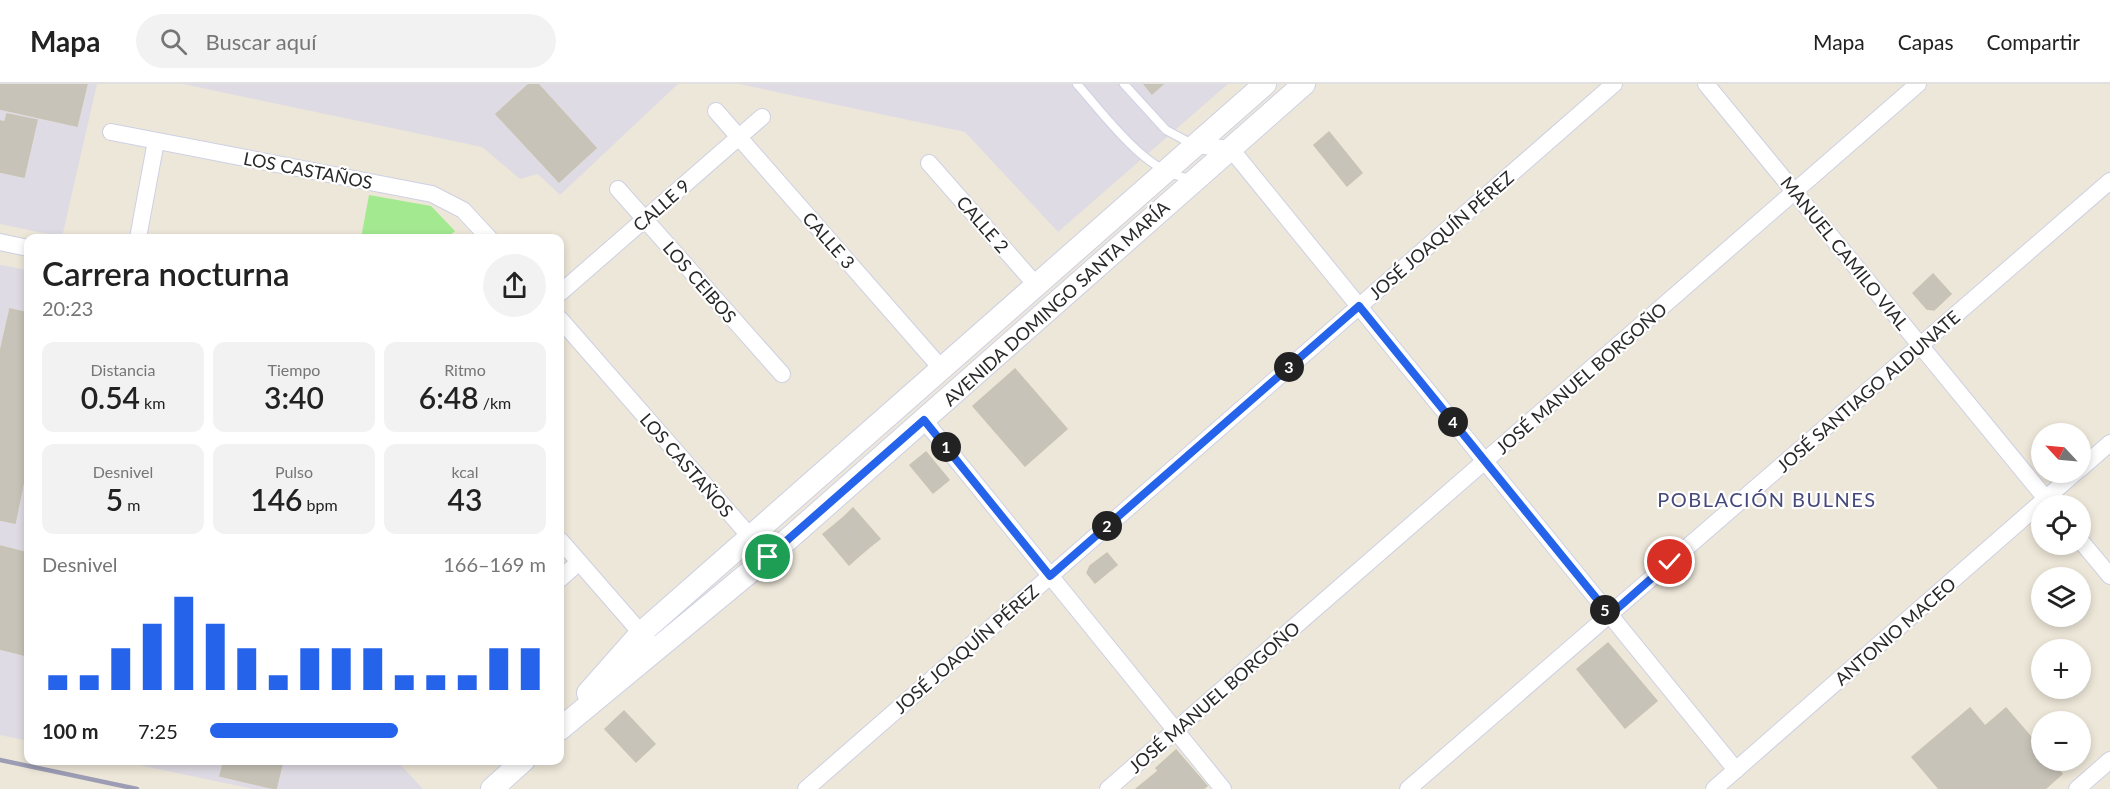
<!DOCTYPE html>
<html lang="es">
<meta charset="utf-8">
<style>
:root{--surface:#fff;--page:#f2f2f2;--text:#222;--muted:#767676;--line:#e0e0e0;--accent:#2563eb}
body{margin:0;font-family:Lato,sans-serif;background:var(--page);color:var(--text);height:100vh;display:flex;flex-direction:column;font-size:22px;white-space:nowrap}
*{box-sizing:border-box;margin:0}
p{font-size:20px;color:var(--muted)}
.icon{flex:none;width:33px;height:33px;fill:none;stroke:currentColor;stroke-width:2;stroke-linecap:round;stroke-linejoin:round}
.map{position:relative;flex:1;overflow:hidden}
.details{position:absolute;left:24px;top:150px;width:540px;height:531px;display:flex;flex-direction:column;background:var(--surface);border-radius:12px;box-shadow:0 3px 9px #0003}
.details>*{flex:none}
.needle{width:39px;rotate:296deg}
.tools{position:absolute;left:2031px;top:339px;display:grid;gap:12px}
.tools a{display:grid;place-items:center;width:60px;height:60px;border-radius:50%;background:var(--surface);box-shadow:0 3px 9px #0003;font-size:30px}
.pin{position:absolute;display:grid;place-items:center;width:51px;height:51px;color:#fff;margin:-26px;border:3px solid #fff;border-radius:50%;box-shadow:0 2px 6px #0007}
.km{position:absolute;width:30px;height:30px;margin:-15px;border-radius:50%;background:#222;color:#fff;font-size:16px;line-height:30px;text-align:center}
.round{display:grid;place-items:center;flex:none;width:63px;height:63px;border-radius:32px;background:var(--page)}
.headline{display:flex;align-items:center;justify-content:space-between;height:102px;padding:0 18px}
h1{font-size:33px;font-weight:600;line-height:45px}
.metrics{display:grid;grid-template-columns:repeat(3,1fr);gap:9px;height:102px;padding:6px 18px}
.metrics div{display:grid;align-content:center;border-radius:12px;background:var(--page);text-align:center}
.metrics b{font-size:30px;font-weight:600}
.metrics small{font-size:16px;font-weight:400}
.metrics p{font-size:16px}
.chart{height:168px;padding:12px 18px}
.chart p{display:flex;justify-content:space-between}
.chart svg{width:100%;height:108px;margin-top:6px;stroke:var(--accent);stroke-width:6}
ul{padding:0 18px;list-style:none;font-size:20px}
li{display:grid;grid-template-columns:96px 72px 1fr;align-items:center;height:45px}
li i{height:15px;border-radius:8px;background:var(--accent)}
header{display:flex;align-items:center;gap:36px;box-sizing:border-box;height:84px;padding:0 30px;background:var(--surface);border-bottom:2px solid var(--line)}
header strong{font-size:28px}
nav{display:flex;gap:33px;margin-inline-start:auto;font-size:21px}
.search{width:420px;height:54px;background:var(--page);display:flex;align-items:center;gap:15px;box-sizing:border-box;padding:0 21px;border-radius:33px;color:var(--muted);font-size:22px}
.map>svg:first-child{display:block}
</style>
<header>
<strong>Mapa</strong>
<div class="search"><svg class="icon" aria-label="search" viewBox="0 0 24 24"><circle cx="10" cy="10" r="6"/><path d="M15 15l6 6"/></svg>Buscar aquí</div>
<nav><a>Mapa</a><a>Capas</a><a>Compartir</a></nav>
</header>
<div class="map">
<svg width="2110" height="705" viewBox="0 0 2110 705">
<rect width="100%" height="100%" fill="#ede7d9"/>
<!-- industrial -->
<g fill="#dfdbe4">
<polygon points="0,0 97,0 62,153 0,140"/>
<polygon points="183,0 678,0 560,111 538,90 520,95 482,63"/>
<polygon points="739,0 1228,0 1058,148 965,48"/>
<polygon points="0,181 28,186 28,657 0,651"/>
<polygon points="120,677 397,677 423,705 253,705"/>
</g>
<!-- green -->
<polygon fill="#a3e990" points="369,111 431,122 455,147 447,154 361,154"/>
<!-- building -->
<g fill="#c8c3b9" stroke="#c8c3b3" stroke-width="1.5">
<polygon points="0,0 87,0 77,42 0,25"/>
<polygon points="529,0 538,0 596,64 559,98 496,30"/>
<polygon points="1144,0 1163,0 1152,10"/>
<polygon points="7,30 37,36 24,93 0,88 0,37 5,38"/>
<polygon points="1329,48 1362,89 1347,102 1314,61"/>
<polygon points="1933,190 1951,210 1934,226 1927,225 1913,209"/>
<polygon points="10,225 28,229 28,376 15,439 0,436 0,269"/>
<polygon points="1015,285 1067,345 1025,382 973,322"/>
<polygon points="926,368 949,396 933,409 910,381"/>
<polygon points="853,424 880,455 872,461 846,431"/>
<polygon points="846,431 872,461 858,473 832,443"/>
<polygon points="832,443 858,473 849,481 823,450"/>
<polygon points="0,462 28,469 28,572 0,565"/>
<polygon points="1107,469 1117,481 1095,499 1087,489 1090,482"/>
<polygon points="1608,559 1657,617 1625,644 1577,585"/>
<polygon points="1970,624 1985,642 2006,624 2042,666 2042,676 2051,676 2062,690 2045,705 1939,705 1912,673"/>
<polygon points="624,627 655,660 636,678 605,645"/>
<polygon points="1176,666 1207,702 1203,705 1173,705 1156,684"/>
<polygon points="224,676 283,676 276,705 220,692"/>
<polygon points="1158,687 1173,705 1136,705"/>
</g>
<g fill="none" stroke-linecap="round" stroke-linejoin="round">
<!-- service casing -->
<g stroke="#ced0e4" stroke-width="10">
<g id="service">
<path d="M1077,0C1104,30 1149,94 1192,94"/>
<polyline points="1124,0 1166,46 1194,61"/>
</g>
</g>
<!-- minor casing -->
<g stroke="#ced0e4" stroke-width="18">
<g id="minor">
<polyline points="1706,0 2052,422"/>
<polyline points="716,27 941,284"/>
<polyline points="111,48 432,110 463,126 489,154"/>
<polyline points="1195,61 1231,65 1736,686"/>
<polyline points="929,79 1036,201"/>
<polyline points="618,105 782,290"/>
<polyline points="138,154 156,57"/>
<polyline points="0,158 28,164"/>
<polyline points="560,209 762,33"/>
<polyline points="560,235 768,473"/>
<polyline points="924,336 1223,705"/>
<polyline points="2080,385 2110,359"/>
<polyline points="560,456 648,557"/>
<polyline points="2080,456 2110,492"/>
<polyline points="560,495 579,478"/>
<polyline points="806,705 1614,0"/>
<polyline points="1108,705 1918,0"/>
<polyline points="1408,705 2110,97"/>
<polyline points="1714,705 2076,388"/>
<polyline points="2077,705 2110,676"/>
</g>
</g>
<!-- secondary casing -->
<g stroke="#ced0e4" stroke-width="24">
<g id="secondary">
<polyline points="588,609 641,549 1265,0"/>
<polyline points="560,645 768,473 1304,0"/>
<polyline points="492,705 524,676"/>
</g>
</g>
<!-- service -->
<use href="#service" stroke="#fff" stroke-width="8"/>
<!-- minor -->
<use href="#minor" stroke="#fff" stroke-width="16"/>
<!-- secondary -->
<use href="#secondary" stroke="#fff" stroke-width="22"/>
<!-- rail -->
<polyline stroke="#9c9cb5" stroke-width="4.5" points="0,676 137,705"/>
</g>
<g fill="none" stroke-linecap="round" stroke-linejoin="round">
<!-- route casing -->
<g stroke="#fff" stroke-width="12">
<polyline id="route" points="768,473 924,336 1050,492 1359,222 1610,531 1670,478"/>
</g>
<!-- route -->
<use href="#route" stroke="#2563eb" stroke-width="8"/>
</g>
<g text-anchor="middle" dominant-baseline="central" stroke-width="4.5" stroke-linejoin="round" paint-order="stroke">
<!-- street labels -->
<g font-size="18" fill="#292929" stroke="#fff">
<text transform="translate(308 86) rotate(11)">LOS CASTAÑOS</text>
<text transform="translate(661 121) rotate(-41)">CALLE 9</text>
<text transform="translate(983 140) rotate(49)">CALLE 2</text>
<text transform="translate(1441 151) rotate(-41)">JOSÉ JOAQUÍN PÉREZ</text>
<text transform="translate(829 156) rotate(49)">CALLE 3</text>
<text transform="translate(1845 169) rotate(51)">MANUEL CAMILO VIAL</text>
<text transform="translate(700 198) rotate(49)">LOS CEIBOS</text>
<text transform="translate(1056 219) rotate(-42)">AVENIDA DOMINGO SANTA MARÍA</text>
<text transform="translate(1581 294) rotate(-41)">JOSÉ MANUEL BORGOÑO</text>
<text transform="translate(1868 307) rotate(-41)">JOSÉ SANTIAGO ALDUNATE</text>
<text transform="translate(687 381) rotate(49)">LOS CASTAÑOS</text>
<text transform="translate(1895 547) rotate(-41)">ANTONIO MACEO</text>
<text transform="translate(966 565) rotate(-41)">JOSÉ JOAQUÍN PÉREZ</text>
<text transform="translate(1214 613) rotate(-41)">JOSÉ MANUEL BORGOÑO</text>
</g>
<!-- neighbourhood labels -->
<g font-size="20" letter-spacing="1.5" fill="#45497d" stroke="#fff">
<text x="1767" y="415">POBLACIÓN BULNES</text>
</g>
</g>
</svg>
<div class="tools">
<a><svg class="needle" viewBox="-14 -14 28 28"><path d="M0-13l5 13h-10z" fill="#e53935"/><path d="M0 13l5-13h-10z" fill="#767676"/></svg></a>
<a><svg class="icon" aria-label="locate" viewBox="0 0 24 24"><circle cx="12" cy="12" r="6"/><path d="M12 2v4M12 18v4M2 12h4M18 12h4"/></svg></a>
<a><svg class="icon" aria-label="layers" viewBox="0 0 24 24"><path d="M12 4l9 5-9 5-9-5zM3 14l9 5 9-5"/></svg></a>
<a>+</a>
<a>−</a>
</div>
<div class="pin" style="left:768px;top:473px;background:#1e9e55"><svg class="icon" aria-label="arrive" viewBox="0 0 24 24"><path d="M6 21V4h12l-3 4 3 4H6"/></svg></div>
<div class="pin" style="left:1670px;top:478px;background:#d93025"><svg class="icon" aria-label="check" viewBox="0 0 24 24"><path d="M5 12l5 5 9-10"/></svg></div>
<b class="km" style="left:946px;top:363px">1</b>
<b class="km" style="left:1107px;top:442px">2</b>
<b class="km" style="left:1289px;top:283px">3</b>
<b class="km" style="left:1453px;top:338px">4</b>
<b class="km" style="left:1605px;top:526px">5</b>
<section class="details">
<div class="headline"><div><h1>Carrera nocturna</h1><p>20:23</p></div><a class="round"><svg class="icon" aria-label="share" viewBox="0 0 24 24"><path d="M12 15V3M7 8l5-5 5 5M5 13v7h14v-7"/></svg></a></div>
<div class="metrics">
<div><p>Distancia</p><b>0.54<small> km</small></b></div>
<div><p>Tiempo</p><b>3:40</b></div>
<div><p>Ritmo</p><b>6:48<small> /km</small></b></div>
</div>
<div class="metrics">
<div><p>Desnivel</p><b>5<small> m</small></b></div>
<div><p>Pulso</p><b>146<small> bpm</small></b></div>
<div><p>kcal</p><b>43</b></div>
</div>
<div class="chart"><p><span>Desnivel</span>166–169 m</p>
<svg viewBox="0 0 160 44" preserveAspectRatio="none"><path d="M5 44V38M15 44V38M25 44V27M35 44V17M45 44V6M55 44V17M65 44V27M75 44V38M85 44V27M95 44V27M105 44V27M115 44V38M125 44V38M135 44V38M145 44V27M155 44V27"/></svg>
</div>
<ul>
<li><b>100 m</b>7:25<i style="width:56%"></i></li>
</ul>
</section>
</div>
